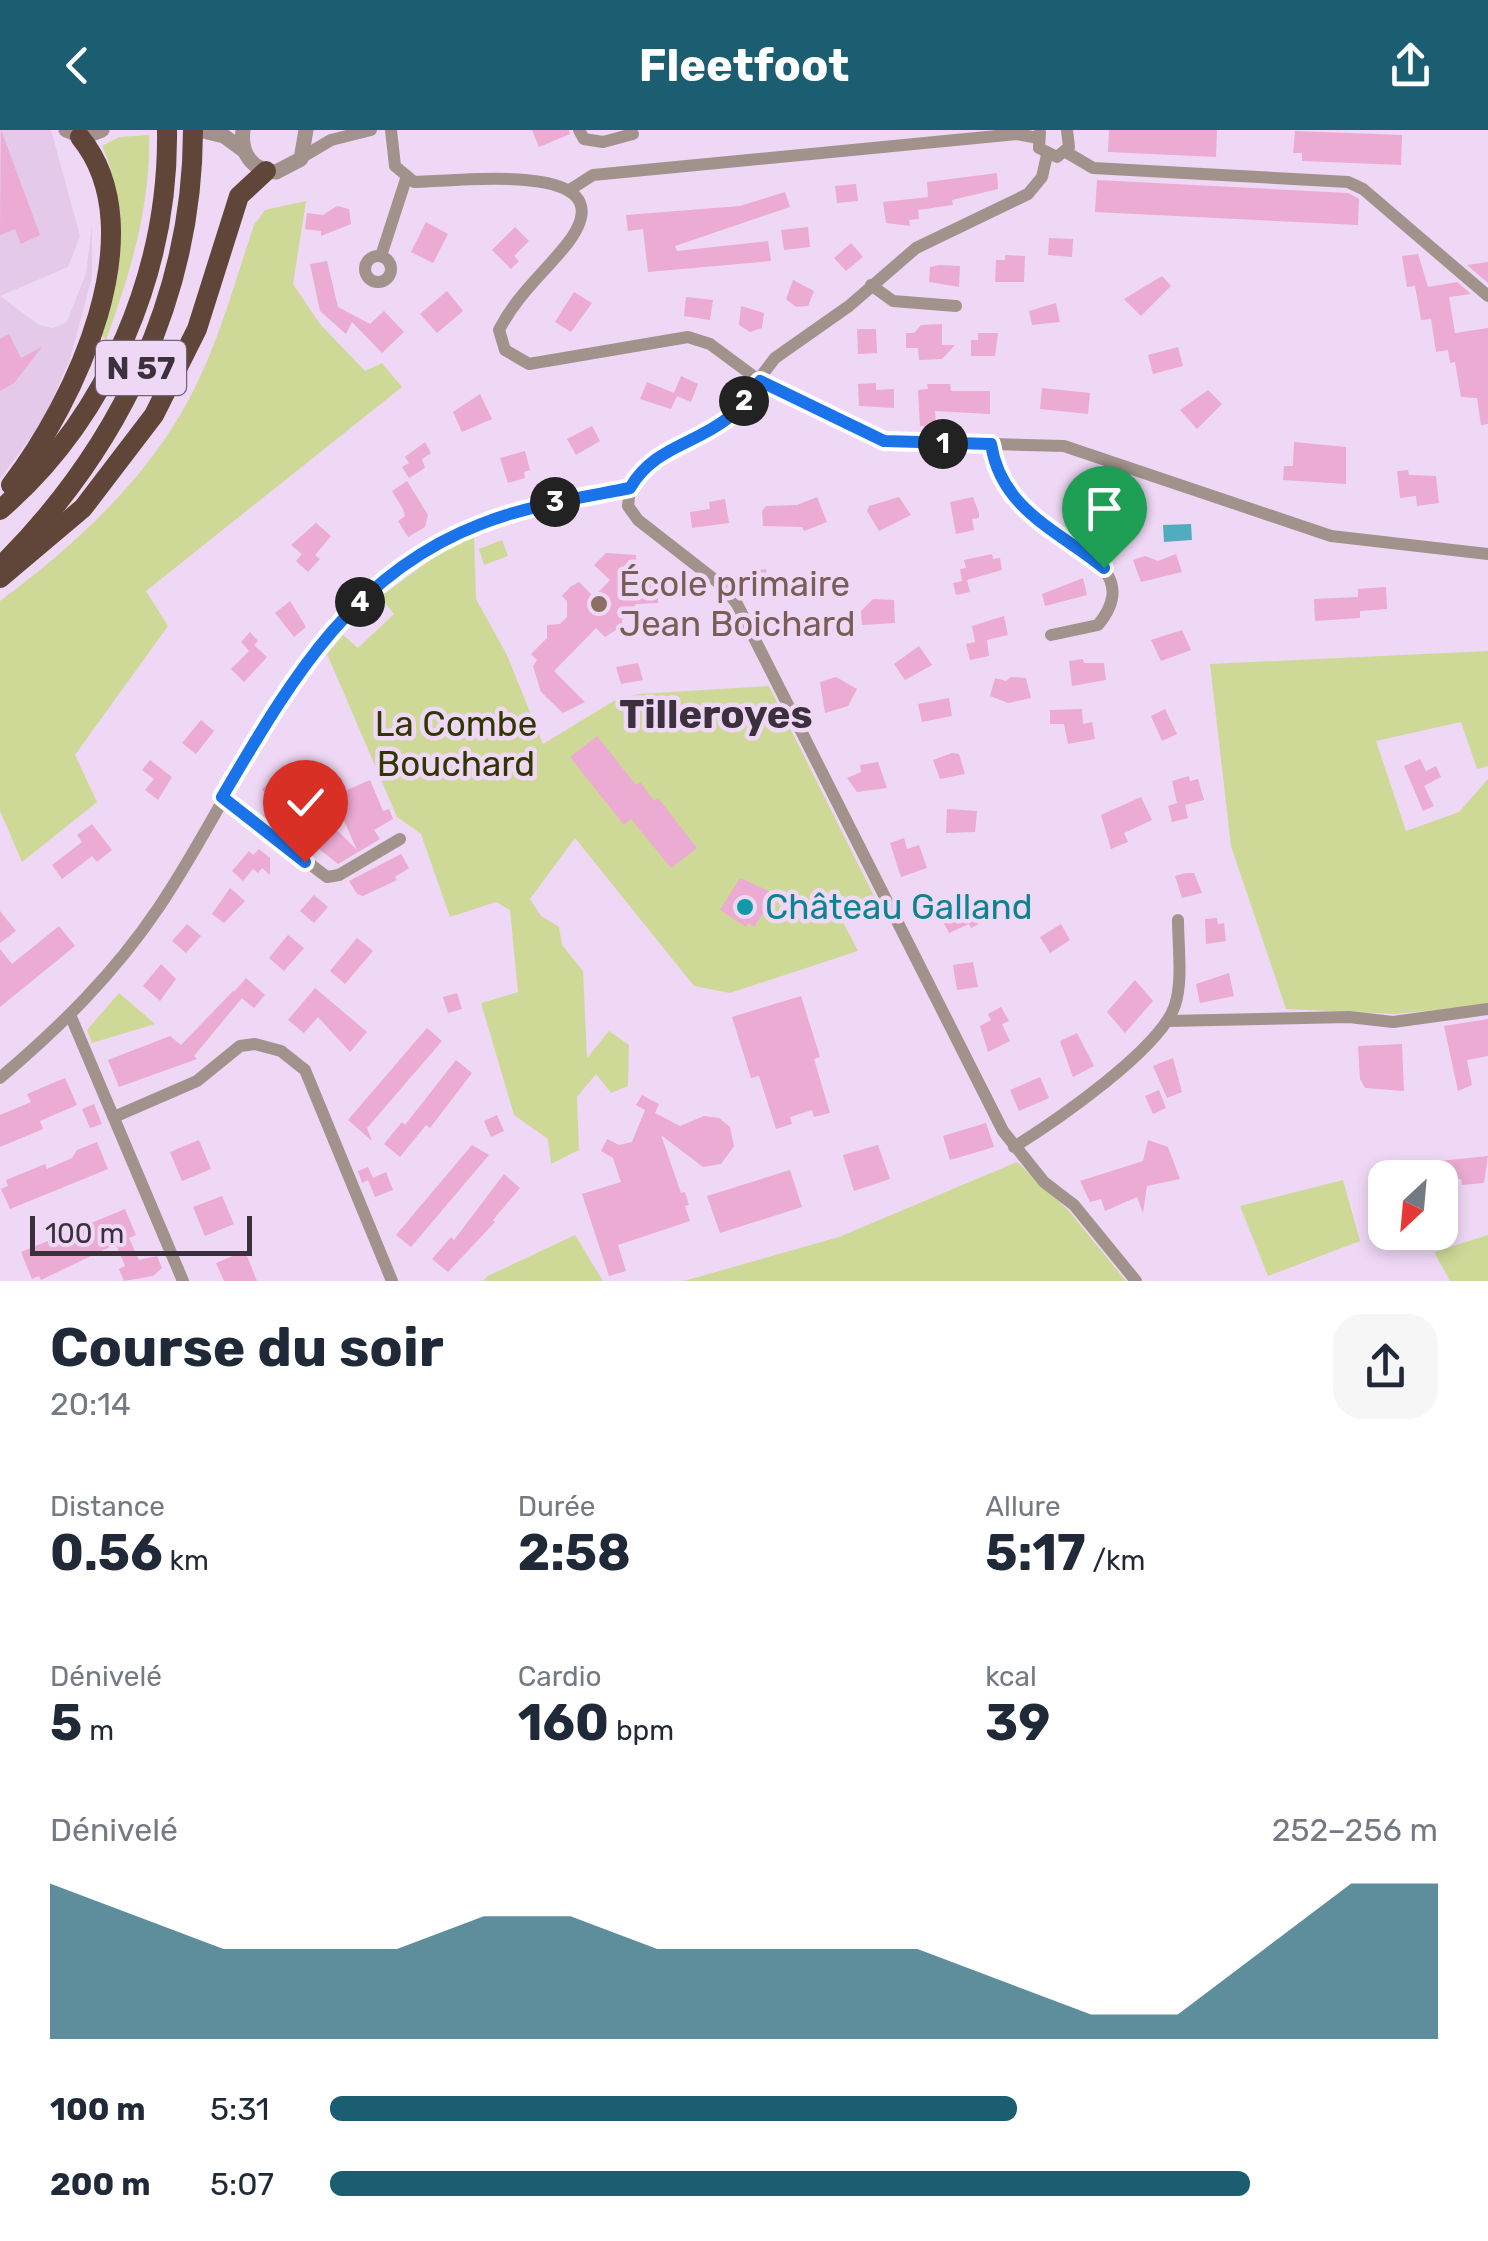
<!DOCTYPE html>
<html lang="fr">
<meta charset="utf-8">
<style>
:root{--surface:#fff;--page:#f6f6f7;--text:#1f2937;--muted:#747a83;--accent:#1b5e71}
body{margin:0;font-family:Rubik,sans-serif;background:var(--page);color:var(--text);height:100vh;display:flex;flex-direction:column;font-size:38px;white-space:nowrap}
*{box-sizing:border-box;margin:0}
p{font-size:32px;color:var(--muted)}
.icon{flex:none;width:55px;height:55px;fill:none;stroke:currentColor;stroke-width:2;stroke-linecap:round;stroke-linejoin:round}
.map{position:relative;height:1151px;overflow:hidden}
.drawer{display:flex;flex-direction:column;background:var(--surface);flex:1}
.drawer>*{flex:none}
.needle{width:65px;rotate:206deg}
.fabs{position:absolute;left:1368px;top:1030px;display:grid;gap:20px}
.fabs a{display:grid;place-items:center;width:90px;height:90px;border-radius:20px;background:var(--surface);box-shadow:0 5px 15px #0003;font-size:50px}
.scale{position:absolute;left:30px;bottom:25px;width:222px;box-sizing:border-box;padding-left:10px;border:5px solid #3a313c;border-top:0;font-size:28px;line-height:35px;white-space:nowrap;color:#3a313c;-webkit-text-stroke:8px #efd8f5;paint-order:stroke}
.pin{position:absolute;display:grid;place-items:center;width:85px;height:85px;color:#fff;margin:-102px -42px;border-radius:50% 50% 50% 0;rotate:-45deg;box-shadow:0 0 10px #0007}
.pin .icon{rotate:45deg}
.km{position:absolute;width:50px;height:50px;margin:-25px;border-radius:50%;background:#222;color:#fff;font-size:28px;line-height:50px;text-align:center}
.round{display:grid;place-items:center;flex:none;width:105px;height:105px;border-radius:30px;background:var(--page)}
.headline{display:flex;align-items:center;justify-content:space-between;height:170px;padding:0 50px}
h1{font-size:55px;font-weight:700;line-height:75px}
.metrics{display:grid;grid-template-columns:repeat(3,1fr);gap:15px;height:170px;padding:10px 50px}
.metrics div{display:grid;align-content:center}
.metrics b{font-size:50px;font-weight:700}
.metrics small{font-size:28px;font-weight:400}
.metrics p{font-size:28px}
.chart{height:280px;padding:20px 50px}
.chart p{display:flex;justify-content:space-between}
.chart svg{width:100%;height:180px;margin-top:10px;fill:var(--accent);opacity:.7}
ul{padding:0 50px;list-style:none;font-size:32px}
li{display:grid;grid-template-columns:160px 120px 1fr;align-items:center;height:75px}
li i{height:25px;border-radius:12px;background:var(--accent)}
header{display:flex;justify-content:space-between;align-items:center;height:130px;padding:0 50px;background:var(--accent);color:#fff;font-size:45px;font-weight:700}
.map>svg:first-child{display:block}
</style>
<header><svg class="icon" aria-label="back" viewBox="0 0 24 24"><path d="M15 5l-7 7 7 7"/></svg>Fleetfoot<svg class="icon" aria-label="share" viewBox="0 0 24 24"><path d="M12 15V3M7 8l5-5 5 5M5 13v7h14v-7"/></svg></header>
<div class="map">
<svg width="1488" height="1151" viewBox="0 0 1488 1151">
<rect width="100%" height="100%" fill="#efd8f5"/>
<!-- built -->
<polygon fill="#e4c9ea" points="0,0 51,0 80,106 68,137 0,166 39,195 53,198 67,192 86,143 92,95 92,147 70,229 44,289 0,349"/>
<!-- green -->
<g fill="#ced997">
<path d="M149,5C151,76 130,144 106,210L102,206C116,144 130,76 102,16L119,7Z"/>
<path d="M306,71L293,154L320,194L365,241L382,233L402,257L146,461L168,496L75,625L97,672L22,732L0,681V471C70,419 139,357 183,280C216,223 233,157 254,95L265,80Z"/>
<polygon points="474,405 476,469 507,525 543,614 617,569 638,564 769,556 879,776 843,792 858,821 730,863 694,856 575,708 530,769 541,786 559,797 562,815 583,841 587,928 609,901 629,915 628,956 611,963 596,944 577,967 579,1020 551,1034 548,1009 514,985 481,873 518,862 510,780 496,772 450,787 421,704 397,687 327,524 343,505 358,518 394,484 380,467 436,426"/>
<polygon points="502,410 508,426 484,435 479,419"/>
<polygon points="1488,521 1488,636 1477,639 1461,592 1376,611 1406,701 1459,682 1488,649 1488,875 1395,884 1286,879 1231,716 1210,534"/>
<polygon points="119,863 155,894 92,913 87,900"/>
<polygon points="1017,1032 1069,1081 1126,1151 684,1151 839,1107"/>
<polygon points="1343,1050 1360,1111 1268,1146 1240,1076"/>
<polygon points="575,1105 603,1151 483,1151 488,1146"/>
<polygon points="1488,1105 1488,1151 1450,1151 1434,1122"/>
</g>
<!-- water -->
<polygon fill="#52acc0" points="1191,394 1192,410 1164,412 1163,395"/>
<!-- building -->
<g fill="#ebabd2">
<polygon points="1,0 40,105 21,114 15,99 0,105"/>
<polygon points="532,0 569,0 570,4 539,17"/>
<polygon points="1109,0 1217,0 1216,27 1108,22"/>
<polygon points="1295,1 1402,5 1401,35 1302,31 1302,23 1293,23"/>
<polygon points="997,43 998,59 952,70 953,75 918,80 919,89 909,90 910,96 886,93 883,72 928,67 927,52"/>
<polygon points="1097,50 1348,63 1359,69 1358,95 1095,82"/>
<polygon points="856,54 858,71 837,73 835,56"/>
<polygon points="785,62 790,77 675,116 677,121 768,111 771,131 648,142 643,99 628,101 626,85 740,76"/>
<polygon points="337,76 349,79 351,94 321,106 321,101 305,99 307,83 323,85"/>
<polygon points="426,92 448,104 433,133 411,122"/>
<polygon points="515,97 529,111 514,126 519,131 511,139 492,120"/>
<polygon points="808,97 810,117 784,120 781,100"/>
<polygon points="1049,108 1073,109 1072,127 1048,125"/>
<polygon points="851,113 863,127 846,141 834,128"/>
<polygon points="1418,124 1428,157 1457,152 1471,164 1449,167 1455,203 1488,198 1488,294 1481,295 1477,268 1461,267 1455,232 1450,233 1448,220 1436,222 1431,189 1421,190 1415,156 1407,157 1402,126"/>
<polygon points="1005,125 1025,126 1024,152 995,152 996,130 1005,130"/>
<polygon points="327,131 338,177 370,194 384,181 404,202 382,223 352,192 346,204 320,181 310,134"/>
<polygon points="1488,132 1488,153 1467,135"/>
<polygon points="939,135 960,136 959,157 929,152 930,137"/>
<polygon points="1162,146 1171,156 1141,186 1124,169"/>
<polygon points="793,150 814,161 808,176 796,177 786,169"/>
<polygon points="447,161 463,181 437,203 420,184"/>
<polygon points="574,162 592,173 571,202 555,192"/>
<polygon points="686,167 713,170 710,190 684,186"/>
<polygon points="1056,173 1060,192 1032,195 1029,181"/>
<polygon points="741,176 764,183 762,198 750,202 739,195"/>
<polygon points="942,194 942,215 955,215 942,229 919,230 918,218 906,218 906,203 914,203 921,195"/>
<polygon points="857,199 876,199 877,223 858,224"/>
<polygon points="978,203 998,203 995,226 971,226 971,210 978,210"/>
<polygon points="9,204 21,228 42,217 14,253 0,261 0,209"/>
<polygon points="1178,217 1183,236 1153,244 1148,225"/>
<polygon points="681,246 698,254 691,272 677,266 671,279 640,269 647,252 674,263"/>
<polygon points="876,253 876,260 894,259 894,278 859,276 858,254"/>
<polygon points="927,254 950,254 951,261 990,261 990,284 935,281 936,295 920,296 918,260 928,259"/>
<polygon points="1042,258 1090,263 1088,284 1040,279"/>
<polygon points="1208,260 1222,274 1197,299 1180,280"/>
<polygon points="480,264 492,289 462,302 453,282"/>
<polygon points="592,296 600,311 576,325 567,309"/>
<polygon points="425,312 431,323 422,329 425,338 409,348 402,337 409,333 405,327"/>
<polygon points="1294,312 1346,317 1346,354 1283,350 1284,336 1293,336"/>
<polygon points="525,321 530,340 524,342 525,348 508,353 500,328"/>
<polygon points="1408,340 1409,345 1436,346 1439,373 1417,376 1416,366 1400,368 1397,341"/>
<polygon points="407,351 428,385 425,397 408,407 398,391 405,386 403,379 392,361"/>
<polygon points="1111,364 1118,367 1119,374 1109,394 1086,396 1063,379 1069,365 1100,377"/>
<polygon points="817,367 827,392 804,401 802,397 763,396 762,381 766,376 797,375"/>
<polygon points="899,367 911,385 879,401 867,381 869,376"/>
<polygon points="973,367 979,383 979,388 972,389 974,400 956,404 950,372"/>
<polygon points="725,369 729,393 692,398 690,382 710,379 709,372"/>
<polygon points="316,393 331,406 315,425 320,429 308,442 296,431 302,424 291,415"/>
<polygon points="606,423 636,425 637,454 650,443 658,450 658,473 636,474 622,490 622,496 605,507 596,498 554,541 585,572 563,583 541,562 533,536 537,530 531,524 547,508 547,495 560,494 567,487 567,471 562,466 570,457 579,452 594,467 610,450 594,435"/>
<polygon points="992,424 993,429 1000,428 1002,440 967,450 970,462 956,465 953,453 962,451 960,439 966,438 964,430"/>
<polygon points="1176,424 1182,442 1141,452 1133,430 1145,426 1158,431"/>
<polygon points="766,439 769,458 751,460 748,442"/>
<polygon points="1083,448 1087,465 1045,476 1042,464"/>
<polygon points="1386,457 1387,479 1360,481 1360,488 1315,491 1314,469 1358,467 1358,459"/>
<polygon points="873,469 894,470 895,493 862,495 861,481"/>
<polygon points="290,471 306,497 294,507 275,483"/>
<polygon points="1004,486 1008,505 987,510 989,526 970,530 966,514 975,512 972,496"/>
<polygon points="1182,500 1191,520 1161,531 1151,510"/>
<polygon points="250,502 258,511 254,515 267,527 244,552 231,539 249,521 241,512"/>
<polygon points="919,516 932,535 905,550 894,534"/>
<polygon points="1083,529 1084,533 1104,533 1106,550 1072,556 1069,531"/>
<polygon points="638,533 643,550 621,554 616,537"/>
<polygon points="836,547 857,559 848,576 825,583 820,552"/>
<polygon points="1011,547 1026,548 1031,568 1008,573 990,566 995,548 1006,551"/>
<polygon points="949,568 952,586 922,592 918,574"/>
<polygon points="1082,579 1083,594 1092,592 1095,609 1068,614 1064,594 1050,594 1050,580"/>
<polygon points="1165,579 1177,604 1162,611 1151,586"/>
<polygon points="201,590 214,601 196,624 182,613"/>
<polygon points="597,606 636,655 640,652 654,671 658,668 697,718 671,738 631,689 624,695 570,627"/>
<polygon points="952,623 959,624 965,644 940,649 933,630"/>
<polygon points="1420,629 1426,641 1436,636 1441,647 1424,656 1434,676 1423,681 1404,636"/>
<polygon points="150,630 172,647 158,670 145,660 154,649 142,640"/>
<polygon points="878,632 887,658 857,662 847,648 861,642 860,635"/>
<polygon points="275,645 305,670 297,679 316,699 330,693 357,720 333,666 370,650 383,681 389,679 393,689 374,700 380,709 338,734 279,687 273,694 263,685 275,670 262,660"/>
<polygon points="1189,646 1190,651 1198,649 1204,670 1185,675 1188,688 1172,692 1168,676 1177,673 1172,651"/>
<polygon points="1141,667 1152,690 1124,703 1128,712 1111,719 1101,685"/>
<polygon points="947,679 977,681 975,702 946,703"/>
<polygon points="92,694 112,720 97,732 92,726 62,749 52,735 82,712 77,705"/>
<polygon points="904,708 907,719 919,715 927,738 901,747 890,713"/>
<polygon points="259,719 270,728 270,745 262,738 258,743 253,739 243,751 232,741 249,721 253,725"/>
<polygon points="401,724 409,738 395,747 397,750 363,766 357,764 349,751"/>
<polygon points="1186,743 1194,743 1202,763 1182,768 1175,746"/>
<polygon points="740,748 780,766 769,774 754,797 748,793 746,797 720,780"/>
<polygon points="230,758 245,771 224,793 212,784"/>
<polygon points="314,765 328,777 314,793 300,781"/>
<polygon points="959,774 965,785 977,779 984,791 971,798 967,790 969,794 949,803 940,786"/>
<polygon points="0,781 16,801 0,813"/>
<polygon points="1217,788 1218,794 1224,793 1226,811 1206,814 1205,789"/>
<polygon points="187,794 201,806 186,823 172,811"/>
<polygon points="1061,794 1070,810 1050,823 1040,807"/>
<polygon points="59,796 75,816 0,877 0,819 12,834"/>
<polygon points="288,805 304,818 284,841 269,828"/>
<polygon points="357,808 373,821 345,854 330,841"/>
<polygon points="973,832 978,857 957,860 953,835"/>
<polygon points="161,834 176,849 160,871 143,856"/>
<polygon points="1229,843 1234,866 1200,873 1196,854"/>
<polygon points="246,848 265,865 254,878 234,862"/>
<polygon points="1135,850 1153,871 1125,903 1107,882"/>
<polygon points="315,858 367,902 350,922 318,887 304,903 288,890"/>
<polygon points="233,861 242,868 194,926 197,929 119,957 108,930 170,906 181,915"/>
<polygon points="457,863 462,879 448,883 443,867"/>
<polygon points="801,866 820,927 814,929 830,983 814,987 812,980 790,987 792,994 776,999 759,946 751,948 732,887"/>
<polygon points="1001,877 1009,891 1002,894 1010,911 988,922 980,896 991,890 988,884"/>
<polygon points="1488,889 1488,926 1467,930 1472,955 1458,961 1444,896"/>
<polygon points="427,898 442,911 367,998 372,1011 348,990"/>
<polygon points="1077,903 1094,936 1073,947 1060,911"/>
<polygon points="1402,914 1404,961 1365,958 1360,949 1358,916"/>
<polygon points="1173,928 1182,962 1167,968 1153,936"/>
<polygon points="456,930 472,943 430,998 426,995 400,1027 384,1014 402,992 405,995"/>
<polygon points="1040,947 1049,968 1019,981 1010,960"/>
<polygon points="65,948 77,975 40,991 43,999 0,1017 0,985 31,972 27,964"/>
<polygon points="1159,960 1166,978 1153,984 1145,966"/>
<polygon points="642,965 659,974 655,983 680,996 704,986 719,988 730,997 734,1016 721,1034 703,1037 661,1005 681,1063 685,1062 689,1075 685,1076 690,1091 618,1115 626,1141 609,1146 582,1064 621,1052 613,1028 601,1021 607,1009 619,1015 632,1012 645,980 636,975"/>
<polygon points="94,974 102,994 90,998 82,979"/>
<polygon points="497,985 504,1001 491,1007 484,991"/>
<polygon points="986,993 994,1017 950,1030 943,1006"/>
<polygon points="199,1010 211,1039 182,1051 170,1022"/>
<polygon points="1148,1010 1168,1017 1180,1049 1147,1056 1143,1083 1137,1067 1105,1081 1101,1069 1090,1072 1080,1051 1143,1031"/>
<polygon points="97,1012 108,1039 10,1079 1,1059 8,1056 6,1050 45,1034 47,1039 72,1028 77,1020"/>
<polygon points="472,1015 489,1025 411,1117 396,1105"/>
<polygon points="878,1015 890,1049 854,1061 843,1025"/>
<polygon points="1488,1026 1484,1053 1462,1055 1461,1049 1432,1048 1430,1032"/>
<polygon points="368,1037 373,1048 386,1042 393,1060 375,1067 368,1050 362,1053 358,1041"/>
<polygon points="790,1040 802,1077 720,1103 707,1066"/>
<polygon points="504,1044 520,1058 493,1090 495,1092 448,1142 432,1129 451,1107 454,1110"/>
<polygon points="222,1066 234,1094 205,1106 193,1077"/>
<polygon points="125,1079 136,1105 129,1108 139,1130 157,1126 162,1138 153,1146 124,1151 119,1139 125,1136 116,1114 41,1150 39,1146 32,1149 21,1122"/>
<polygon points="245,1121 257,1151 224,1151 216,1133"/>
</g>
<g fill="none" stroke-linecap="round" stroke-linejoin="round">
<!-- minor -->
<g stroke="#a1938b" stroke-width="12">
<path d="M391,0L395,36L414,52C453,52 634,27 567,114C544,143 516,166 499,200L505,220L529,234L688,207L710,214L760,251L884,311L1064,316L1331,406L1488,424"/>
<polyline points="579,0 584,9 603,12 633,4"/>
<polyline points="1040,2 1039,18 1057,27 1069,17 1067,0"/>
<polyline points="1066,22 1093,38 1348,52 1363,59 1488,166"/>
<polyline points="304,26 331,10 371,0"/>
<polyline points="571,59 593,45 1017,4 1038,8"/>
<polyline points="381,126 406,49"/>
<circle cx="378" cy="139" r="13"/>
<polyline points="871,155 893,171 956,176"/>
<path d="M991,313C995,345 1009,365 1033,387C1066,417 1145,438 1098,495L1051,505"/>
<polyline points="630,358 628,376 638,390 724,457 737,474 1003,1001 1044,1052 1074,1075 1136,1151"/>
<polyline points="222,667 327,747 339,745 400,709"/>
<polyline points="71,887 183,1151"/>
<polyline points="1168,891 1349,887 1393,892 1488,879"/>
<path d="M0,948C61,896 114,844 159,777C248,645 297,485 449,409C506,380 568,370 630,358L639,343L664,321L728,289L775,228L849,176L916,118L1028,64L1042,47L1047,25"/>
<polyline points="114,987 197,951 240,916 255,914 281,921 305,940 392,1151"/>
<path d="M1014,1017C1054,992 1161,919 1175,875C1183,851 1178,816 1178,790"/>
</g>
<!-- tertiary -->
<g stroke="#a1938b" stroke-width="15">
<polyline points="66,0 84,7 102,0"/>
<polyline points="199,0 224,6 243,20"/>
<path d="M243,0C240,24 252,40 276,42L301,29L306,0"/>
</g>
<!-- trunk -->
<g stroke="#604639" stroke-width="20">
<path d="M11,355C74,273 157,101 80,7"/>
<path d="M0,380C108,287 169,141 167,0"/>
<path d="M5,432C120,316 193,165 193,0"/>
<polyline points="0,448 83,378 154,285 197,199 239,66 266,41"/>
</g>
</g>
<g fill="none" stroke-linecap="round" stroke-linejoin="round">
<!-- route casing -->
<g stroke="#fff" stroke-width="20">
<path id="route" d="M305,732L222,667C289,554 350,444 481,394C529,375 580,368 630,358C654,317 694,315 728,288C740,279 750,263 760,251L884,311L991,314C1001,379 1057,400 1104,438"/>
</g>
<!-- route -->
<use href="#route" stroke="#1a73e8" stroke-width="12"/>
</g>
<!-- markers -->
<circle fill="#8d6e63" stroke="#efd8f5" stroke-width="4" cx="599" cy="474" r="10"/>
<circle fill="#0f9aa8" stroke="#efd8f5" stroke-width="4" cx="745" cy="777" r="10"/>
<g text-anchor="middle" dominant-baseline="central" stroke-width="9" stroke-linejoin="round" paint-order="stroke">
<!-- shield labels -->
<rect fill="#efd8f5" stroke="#706374" stroke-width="2.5" x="96" y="211" width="90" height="54" rx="8"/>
<g font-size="32" font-weight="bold" fill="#3a313c">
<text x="141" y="238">N 57</text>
</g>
<!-- education labels -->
<g font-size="35" fill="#785e54" stroke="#efd8f5" text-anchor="start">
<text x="619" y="454">École primaire<tspan x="619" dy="40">Jean Boichard</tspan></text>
</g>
<!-- park labels -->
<g font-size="35" fill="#313701" stroke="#efd8f5">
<text x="456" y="594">La Combe<tspan x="456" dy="40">Bouchard</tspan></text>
</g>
<!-- culture labels -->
<g font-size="35" fill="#0d838f" stroke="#efd8f5" text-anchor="start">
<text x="765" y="777">Château Galland</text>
</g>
<!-- quarter labels -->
<g font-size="40" font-weight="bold" fill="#3a313c" stroke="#efd8f5">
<text x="716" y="584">Tilleroyes</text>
</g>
</g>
</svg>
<div class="fabs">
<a><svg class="needle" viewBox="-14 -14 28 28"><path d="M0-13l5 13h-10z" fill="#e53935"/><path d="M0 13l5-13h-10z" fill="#747a83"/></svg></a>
</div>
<div class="scale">100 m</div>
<div class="pin" style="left:1104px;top:438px;background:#1e9e55"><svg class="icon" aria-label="arrive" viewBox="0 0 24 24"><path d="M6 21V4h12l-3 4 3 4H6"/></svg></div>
<div class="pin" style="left:305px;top:732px;background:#d93025"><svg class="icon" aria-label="check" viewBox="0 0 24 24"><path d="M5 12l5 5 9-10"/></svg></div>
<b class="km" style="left:943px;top:314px">1</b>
<b class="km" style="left:744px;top:271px">2</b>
<b class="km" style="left:555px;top:372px">3</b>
<b class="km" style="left:360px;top:472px">4</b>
</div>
<section class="drawer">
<div class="headline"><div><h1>Course du soir</h1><p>20:14</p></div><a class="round"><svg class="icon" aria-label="share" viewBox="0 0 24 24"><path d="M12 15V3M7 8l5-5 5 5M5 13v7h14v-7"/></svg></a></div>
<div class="metrics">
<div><p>Distance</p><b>0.56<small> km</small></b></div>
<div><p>Durée</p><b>2:58</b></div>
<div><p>Allure</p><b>5:17<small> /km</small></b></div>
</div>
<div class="metrics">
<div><p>Dénivelé</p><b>5<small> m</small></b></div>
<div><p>Cardio</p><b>160<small> bpm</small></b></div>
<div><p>kcal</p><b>39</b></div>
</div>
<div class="chart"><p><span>Dénivelé</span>252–256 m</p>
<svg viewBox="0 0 160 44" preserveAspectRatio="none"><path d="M0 44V6L10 14L20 22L30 22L40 22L50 14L60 14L70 22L80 22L90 22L100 22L110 30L120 38L130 38L140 22L150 6L160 6V44z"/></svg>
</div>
<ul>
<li><b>100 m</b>5:31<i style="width:62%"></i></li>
<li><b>200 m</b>5:07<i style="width:83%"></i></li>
</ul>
</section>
